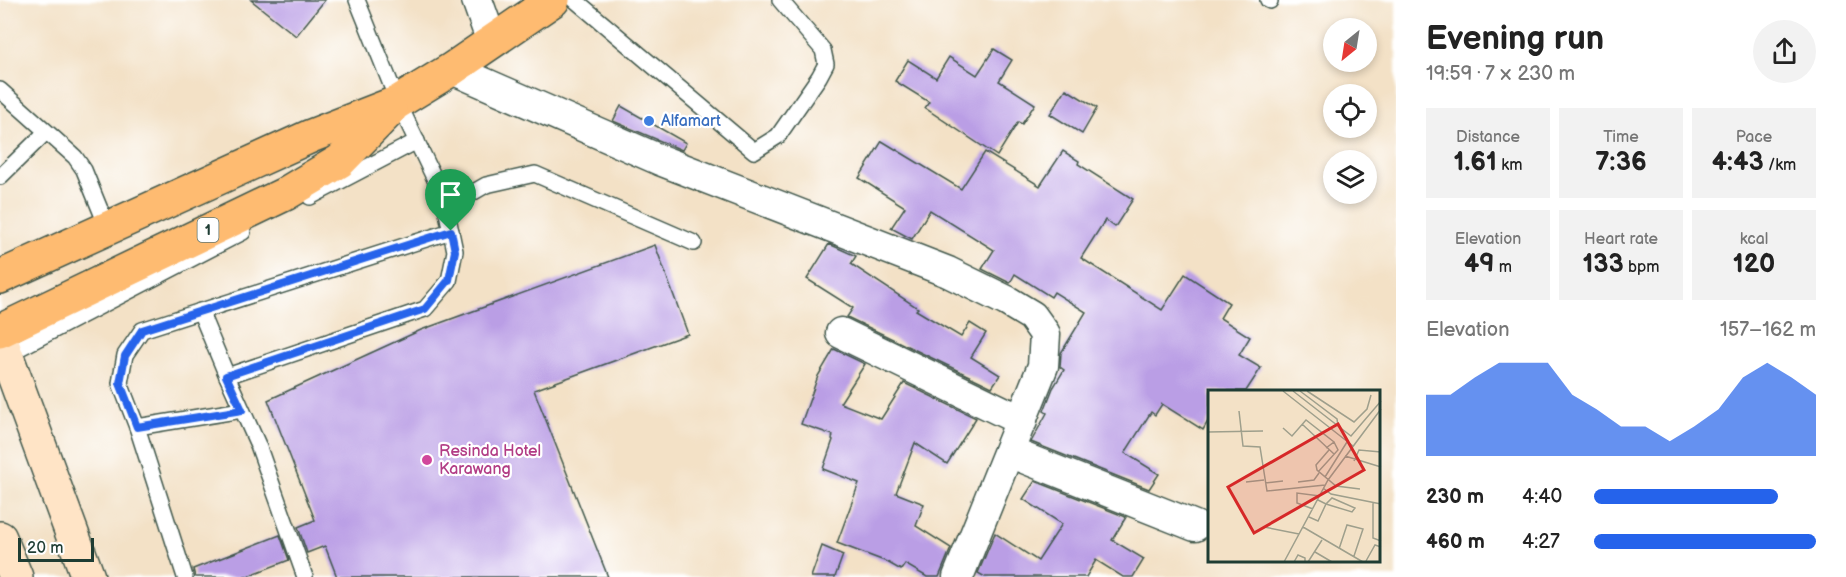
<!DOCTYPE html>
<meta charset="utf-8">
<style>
:root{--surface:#fff;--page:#f2f2f2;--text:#222;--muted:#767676;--accent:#2563eb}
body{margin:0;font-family:"Balsamiq Sans",sans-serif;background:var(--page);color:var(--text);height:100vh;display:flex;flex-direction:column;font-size:22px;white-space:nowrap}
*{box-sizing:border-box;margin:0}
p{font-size:20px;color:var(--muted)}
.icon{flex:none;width:33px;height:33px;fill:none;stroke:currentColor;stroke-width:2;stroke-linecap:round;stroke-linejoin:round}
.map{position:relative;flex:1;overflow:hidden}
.drawer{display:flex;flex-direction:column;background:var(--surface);width:450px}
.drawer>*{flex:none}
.needle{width:39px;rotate:210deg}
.controls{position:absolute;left:1323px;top:18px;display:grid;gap:12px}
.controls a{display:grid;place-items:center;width:54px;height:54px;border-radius:50%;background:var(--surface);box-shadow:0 3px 9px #0003;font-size:30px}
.scale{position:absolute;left:18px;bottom:15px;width:76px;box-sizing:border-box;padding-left:6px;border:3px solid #1f3d34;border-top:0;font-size:16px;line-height:21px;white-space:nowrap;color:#1f3d34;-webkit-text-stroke:4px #fff;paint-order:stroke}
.pin{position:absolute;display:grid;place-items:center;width:51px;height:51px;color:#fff;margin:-62px -26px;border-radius:50% 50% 50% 0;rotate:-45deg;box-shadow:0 0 6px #0007}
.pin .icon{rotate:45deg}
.round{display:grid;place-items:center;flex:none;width:63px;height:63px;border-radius:32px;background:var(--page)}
.headline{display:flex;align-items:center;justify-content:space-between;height:102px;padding:0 30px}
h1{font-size:33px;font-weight:600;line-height:45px}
.stats{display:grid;grid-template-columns:repeat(3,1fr);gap:9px;height:102px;padding:6px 30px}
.stats div{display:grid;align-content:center;border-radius:0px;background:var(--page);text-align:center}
.stats b{font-size:26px;font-weight:600}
.stats small{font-size:16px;font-weight:400}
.stats p{font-size:16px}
.chart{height:168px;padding:12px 30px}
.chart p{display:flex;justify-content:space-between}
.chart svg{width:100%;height:108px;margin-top:6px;fill:var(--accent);opacity:.7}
ul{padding:0 30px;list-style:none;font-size:20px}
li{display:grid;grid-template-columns:96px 72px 1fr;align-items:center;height:45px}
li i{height:15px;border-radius:8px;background:var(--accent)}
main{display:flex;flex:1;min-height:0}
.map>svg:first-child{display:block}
</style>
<main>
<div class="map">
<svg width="1396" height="577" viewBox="0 0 1396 577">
<rect width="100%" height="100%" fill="#fff"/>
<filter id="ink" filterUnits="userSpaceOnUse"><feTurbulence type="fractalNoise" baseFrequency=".0167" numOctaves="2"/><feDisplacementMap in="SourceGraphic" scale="12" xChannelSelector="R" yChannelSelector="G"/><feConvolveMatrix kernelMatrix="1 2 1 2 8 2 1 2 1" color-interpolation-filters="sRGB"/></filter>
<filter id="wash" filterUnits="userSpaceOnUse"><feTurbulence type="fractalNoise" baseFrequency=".008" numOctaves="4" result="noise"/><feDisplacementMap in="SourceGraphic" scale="24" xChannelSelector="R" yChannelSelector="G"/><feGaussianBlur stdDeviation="1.35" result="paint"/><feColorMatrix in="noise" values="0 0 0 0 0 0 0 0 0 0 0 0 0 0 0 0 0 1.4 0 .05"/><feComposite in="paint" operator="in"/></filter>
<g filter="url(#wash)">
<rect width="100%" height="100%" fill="#f3e1c6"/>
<g id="blocks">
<!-- building -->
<g fill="#ba9ee5">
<polygon points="251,0 325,0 296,36"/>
<polygon points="994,49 1012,60 999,81 1035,104 1022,124 1018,122 997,156 925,108 929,102 895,81 908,60 936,78 949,57 977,75"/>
<polygon points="1066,89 1097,108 1082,134 1050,114"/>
<polygon points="621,106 686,143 682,150 613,121"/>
<polygon points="882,141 961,189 985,152 1040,186 1063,151 1079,161 1078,164 1133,199 1115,227 1105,220 1081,258 1162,310 1185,274 1229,303 1220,318 1250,337 1239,355 1261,368 1246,391 1210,391 1210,418 1203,430 1162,404 1155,415 1151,412 1125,453 1159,474 1149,489 1031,442 1047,413 1044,411 1053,388 1064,370 1060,367 1061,353 1086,312 1054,292 1051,297 1015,274 1010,283 982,269 994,250 930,210 912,239 891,228 905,207 859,178"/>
<polygon points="829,244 856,256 851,264 918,308 916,310 961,337 970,323 986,333 971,357 1000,375 992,387 847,317 853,308 807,279"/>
<polygon points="655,245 688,334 534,390 608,577 337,577 325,546 307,553 298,527 315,520 268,400 421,330"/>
<polygon points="834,349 865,364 840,403 881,419 904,383 976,418 947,464 915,443 896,493 924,504 916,526 951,548 939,577 927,577 905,564 901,570 887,562 837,543 859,483 823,469 833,440 832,439 833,435 801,424 818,376"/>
<polygon points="1035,481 1126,517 1112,540 1144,559 1133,577 1123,577 1096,560 1086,577 985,577 978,573 995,533 1038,561 1062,524 1023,499"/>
<polygon points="280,535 289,560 245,577 195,577 193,569"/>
<polygon points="822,546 843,555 835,577 811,577"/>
</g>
</g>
</g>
<g filter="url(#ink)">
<use href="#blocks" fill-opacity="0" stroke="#3f564a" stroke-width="1.5"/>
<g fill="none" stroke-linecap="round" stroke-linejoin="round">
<!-- lane casing -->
<g stroke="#3f564a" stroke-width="18">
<g id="lane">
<polyline points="575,0 754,151 778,136 819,77 826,64 823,50 780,0"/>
<polyline points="1268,0 1270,1"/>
<polyline points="0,90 75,157 84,170 108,229"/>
<polyline points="0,177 46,132"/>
<polyline points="310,197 417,141"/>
<polyline points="446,208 486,185 535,174 694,243"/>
<polyline points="200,311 227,376 258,445 305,577"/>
<polyline points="6,355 243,232"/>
<polyline points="227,376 425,309 449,281 455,251 446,208 438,186 398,102 357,0"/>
<polyline points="137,427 120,383 125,355 142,330 451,231"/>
<polyline points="185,577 137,427 242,410"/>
</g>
</g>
<!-- street casing -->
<g stroke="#3f564a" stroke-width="33">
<g id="street">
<polyline points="477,0 492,42"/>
<polyline points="452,69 660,160 948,272 1007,301 1032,316 1045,334 1043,366 958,577"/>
<polyline points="841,333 1022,421"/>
<polyline points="1009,452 1195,526"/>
</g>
</g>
<!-- secondary casing -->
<g stroke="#3f564a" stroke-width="36">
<g id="secondary">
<polyline points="0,338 88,577"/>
<polyline points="0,538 16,577"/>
</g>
</g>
<!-- primary casing -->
<g stroke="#3f564a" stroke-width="36">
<g id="primary">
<polyline points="0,277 311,136 398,102 452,69 553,0"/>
<polyline points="0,331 285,194 340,161 390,110"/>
</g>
</g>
<!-- lane -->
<use href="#lane" stroke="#fff" stroke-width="15"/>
<!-- street -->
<use href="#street" stroke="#fff" stroke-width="30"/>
<!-- secondary -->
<use href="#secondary" stroke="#ffe4c6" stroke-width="33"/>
<!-- primary -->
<use href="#primary" stroke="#febb71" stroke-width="33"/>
</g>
</g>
<g fill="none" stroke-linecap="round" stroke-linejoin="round" filter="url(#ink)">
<!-- route casing -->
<g stroke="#fff" stroke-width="12">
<polygon id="route" points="451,231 455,251 449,280 425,309 226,376 242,410 137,427 120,383 125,356 142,330"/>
</g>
<!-- route -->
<use href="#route" stroke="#2563eb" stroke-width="8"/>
</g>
<!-- markers -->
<circle fill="#3f7fe0" stroke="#fff" stroke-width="2" cx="649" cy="121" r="6"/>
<circle fill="#d1479c" stroke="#fff" stroke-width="2" cx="427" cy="460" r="6"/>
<g text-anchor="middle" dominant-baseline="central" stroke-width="4.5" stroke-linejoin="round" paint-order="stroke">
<!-- shield labels -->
<rect fill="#fff" stroke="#627771" stroke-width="1.5" x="197.5" y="218" width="21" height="24" rx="4.5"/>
<g font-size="15" font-weight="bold" fill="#1f3d34">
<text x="208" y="230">1</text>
</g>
<!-- shop labels -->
<g font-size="16" fill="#366cbe" stroke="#fff" text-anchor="start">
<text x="661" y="121">Alfamart</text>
</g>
<!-- hotel labels -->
<g font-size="16" fill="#b23c85" stroke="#fff" text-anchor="start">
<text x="439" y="451">Resinda Hotel<tspan x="439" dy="18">Karawang</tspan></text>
</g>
</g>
<!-- overview -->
<g transform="translate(1208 390)">
<rect width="172" height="172" fill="#f3e1c6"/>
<path fill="none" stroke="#9e9f8c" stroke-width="1.5" d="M75,1L145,56M85,1L143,46L173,11M92,1L129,29L130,36M99,1L146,32L159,19L163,5M31,21L35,56L52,57L59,101L117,95M94,34L126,64M75,38L84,46L98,30L126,52L118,58M0,42L55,41M121,60L108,75L109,80L128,96L152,99M137,66L173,77M146,71L151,60L173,62M110,82L130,60L126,52M117,87L139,52M38,92L56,90M90,92L106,90L111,83M57,93L75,91M115,98L123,104L173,114M165,113V148L173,151M105,119L89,113V103L112,106M101,127L110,131L118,114L124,108L147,118L144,122L118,114L110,110M56,137L91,144M95,137L155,172M131,159L139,135L155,139L146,166M107,162L124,172M158,171L167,155L173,157M76,172L120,90L173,19M86,172L90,165L97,168V172M100,172L114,150"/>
<path fill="#d62828" fill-opacity="0.15" stroke="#d62828" stroke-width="3" d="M130,34L156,80L46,143L20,97Z"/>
<rect width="172" height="172" fill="none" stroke="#1f3d34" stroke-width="3"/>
</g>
</svg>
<div class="controls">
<a><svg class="needle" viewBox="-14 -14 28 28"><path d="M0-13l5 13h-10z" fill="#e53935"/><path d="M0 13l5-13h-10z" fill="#767676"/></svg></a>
<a><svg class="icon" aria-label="locate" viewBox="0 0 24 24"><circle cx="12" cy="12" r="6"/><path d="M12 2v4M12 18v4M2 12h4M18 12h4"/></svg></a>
<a><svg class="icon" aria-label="layers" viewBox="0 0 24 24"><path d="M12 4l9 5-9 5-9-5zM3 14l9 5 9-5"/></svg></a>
</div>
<div class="scale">20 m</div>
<div class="pin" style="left:451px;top:231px;background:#1e9e55"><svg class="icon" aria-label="arrive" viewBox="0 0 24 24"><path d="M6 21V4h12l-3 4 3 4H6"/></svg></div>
</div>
<section class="drawer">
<div class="headline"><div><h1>Evening run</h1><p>19:59 · 7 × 230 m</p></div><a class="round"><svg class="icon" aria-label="share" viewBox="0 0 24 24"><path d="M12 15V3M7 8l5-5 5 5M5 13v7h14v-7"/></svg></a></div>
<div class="stats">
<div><p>Distance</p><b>1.61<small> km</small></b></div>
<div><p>Time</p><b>7:36</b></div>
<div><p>Pace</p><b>4:43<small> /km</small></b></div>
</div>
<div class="stats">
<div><p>Elevation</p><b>49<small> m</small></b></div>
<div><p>Heart rate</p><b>133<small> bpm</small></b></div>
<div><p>kcal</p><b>120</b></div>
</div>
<div class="chart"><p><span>Elevation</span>157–162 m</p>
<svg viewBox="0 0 160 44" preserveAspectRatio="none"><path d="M0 44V19L10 19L20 12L30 6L40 6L50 6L60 19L70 25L80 32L90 32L100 38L110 32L120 25L130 12L140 6L150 12L160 19V44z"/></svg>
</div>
<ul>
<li><b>230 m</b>4:40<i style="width:83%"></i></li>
<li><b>460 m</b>4:27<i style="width:100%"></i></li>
</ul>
</section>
</main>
